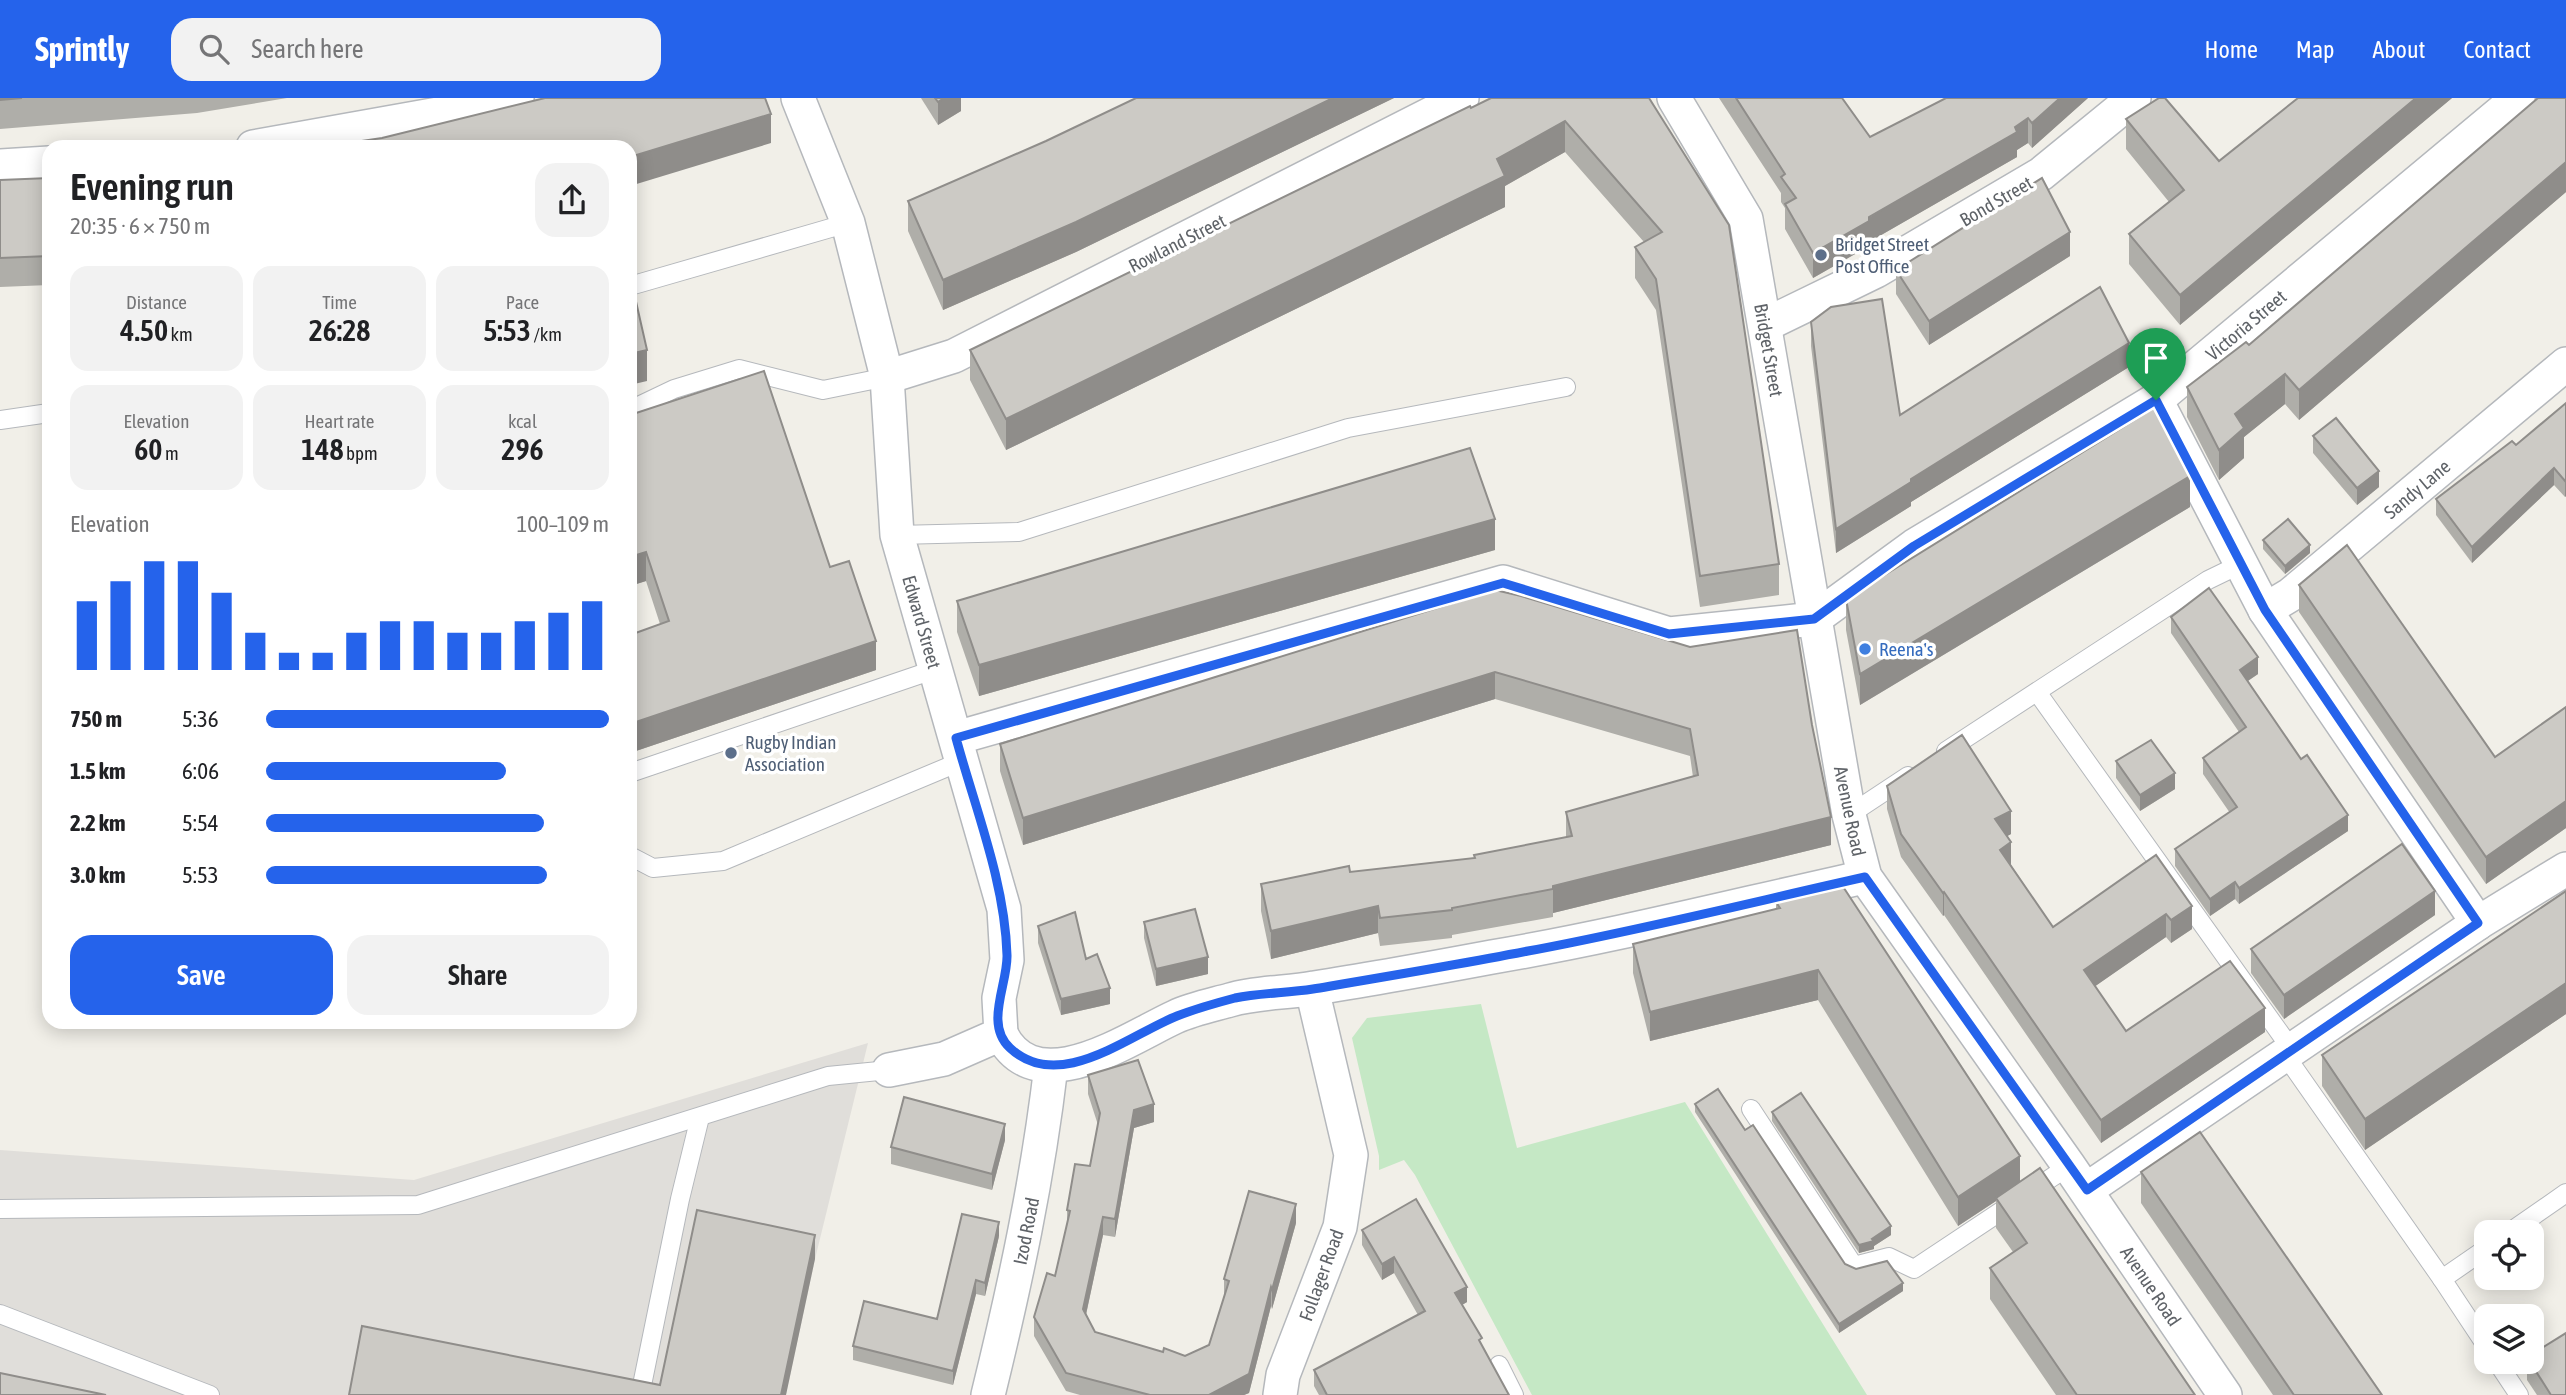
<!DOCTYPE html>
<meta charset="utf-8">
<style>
:root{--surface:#fff;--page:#f2f2f2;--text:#202124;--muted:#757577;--accent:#2563eb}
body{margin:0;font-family:"Asap Condensed",sans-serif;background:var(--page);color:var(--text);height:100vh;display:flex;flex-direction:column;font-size:26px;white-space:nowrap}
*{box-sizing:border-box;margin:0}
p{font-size:23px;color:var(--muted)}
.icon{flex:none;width:38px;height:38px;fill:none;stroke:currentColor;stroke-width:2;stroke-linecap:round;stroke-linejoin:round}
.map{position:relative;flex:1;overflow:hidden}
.details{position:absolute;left:42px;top:42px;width:595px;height:889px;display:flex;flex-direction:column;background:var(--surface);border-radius:21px;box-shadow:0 4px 18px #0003}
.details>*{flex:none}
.fabs{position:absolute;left:2474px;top:1122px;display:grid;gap:14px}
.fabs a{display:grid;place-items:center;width:70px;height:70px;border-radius:14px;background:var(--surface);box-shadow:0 4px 18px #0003;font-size:35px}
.pin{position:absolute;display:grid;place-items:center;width:60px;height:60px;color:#fff;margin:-72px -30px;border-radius:50% 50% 50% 0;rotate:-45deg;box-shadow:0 0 7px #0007}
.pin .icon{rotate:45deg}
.round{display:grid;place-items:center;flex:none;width:74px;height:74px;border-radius:21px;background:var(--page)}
.overview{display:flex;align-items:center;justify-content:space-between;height:119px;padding:0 28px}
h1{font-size:38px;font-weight:600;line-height:52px}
.metrics{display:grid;grid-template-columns:repeat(3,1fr);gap:10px;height:119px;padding:7px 28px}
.metrics div{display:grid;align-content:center;border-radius:18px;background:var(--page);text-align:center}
.metrics b{font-size:30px;font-weight:600}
.metrics small{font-size:19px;font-weight:400}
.metrics p{font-size:19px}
.chart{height:196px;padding:14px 28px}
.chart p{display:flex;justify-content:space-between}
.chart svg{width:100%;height:126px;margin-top:7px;stroke:var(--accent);stroke-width:6}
.button{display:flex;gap:14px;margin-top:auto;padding:14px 28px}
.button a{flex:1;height:80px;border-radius:21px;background:var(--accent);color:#fff;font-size:28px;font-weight:600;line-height:80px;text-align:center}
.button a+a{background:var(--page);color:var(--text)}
ul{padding:0 28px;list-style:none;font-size:23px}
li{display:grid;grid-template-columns:112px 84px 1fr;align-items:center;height:52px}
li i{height:18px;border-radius:9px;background:var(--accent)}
header{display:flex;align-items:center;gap:42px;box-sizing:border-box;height:98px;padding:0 35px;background:var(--accent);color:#fff}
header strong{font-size:33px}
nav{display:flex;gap:38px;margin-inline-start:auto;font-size:24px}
.search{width:490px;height:63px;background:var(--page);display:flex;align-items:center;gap:18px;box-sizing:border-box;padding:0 24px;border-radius:21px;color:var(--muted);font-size:26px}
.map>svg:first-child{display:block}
</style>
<header>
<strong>Sprintly</strong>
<div class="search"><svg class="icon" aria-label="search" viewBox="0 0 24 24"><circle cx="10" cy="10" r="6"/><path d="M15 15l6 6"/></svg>Search here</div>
<nav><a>Home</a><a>Map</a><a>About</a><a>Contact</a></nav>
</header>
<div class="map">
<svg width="2566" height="1297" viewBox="0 0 2566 1297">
<rect width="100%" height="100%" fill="#f1efe8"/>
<!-- industrial -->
<polygon fill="#e0deda" points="868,945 815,1161 786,1297 0,1297 0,1052 414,1082"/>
<!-- green -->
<polygon fill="#c5e8c5" points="1481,906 1517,1050 1685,1004 1867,1297 1532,1297 1415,1077 1404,1062 1379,1072 1379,1058 1352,940 1367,920"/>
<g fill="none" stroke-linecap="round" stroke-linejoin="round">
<!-- service casing -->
<g stroke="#b5b8bc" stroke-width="20">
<g id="service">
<polyline points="630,188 848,125"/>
<polyline points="630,312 674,291 739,271 823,292 887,279"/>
<polyline points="0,322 49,315"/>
<polyline points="897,437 1019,434 1348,330 1566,289"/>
<polyline points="2037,594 2292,952"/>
<polyline points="1946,653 2208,482 2241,466"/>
<polyline points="630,675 936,571"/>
<polyline points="1849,717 1908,678"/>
<polyline points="630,758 653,770 723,763 962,663"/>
<polyline points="2285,957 2442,1181"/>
<polyline points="1751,1011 1854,1168 1889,1159 1914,1171 2069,1068"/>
<polyline points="0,1111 418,1107 828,978 889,972"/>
<polyline points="2510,1134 2566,1095"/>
<polyline points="2487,1150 2442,1181 2487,1249"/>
<polyline points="0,1216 210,1297"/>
<polyline points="2497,1264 2519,1297"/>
<polyline points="1499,1267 1514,1297"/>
<polyline points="640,1297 680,1101 700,1019"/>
</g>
</g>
<!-- minor casing -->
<g stroke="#b5b8bc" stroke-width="36">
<g id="minor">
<polyline points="798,0 848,125 887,279 897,437 1004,811 1007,862 999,900 1001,936 944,961 889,972"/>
<polyline points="1674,0 1746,121 1849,717 1865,779 2069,1068 2225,1297"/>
<polyline points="253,49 494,6 517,0"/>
<polyline points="0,68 49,65"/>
<polyline points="1765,227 1876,173 2041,76 2134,0"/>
<polyline points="887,279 954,258 1462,0"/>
<polyline points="2156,302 2265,512 2478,825"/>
<polyline points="2265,512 2290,497 2566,266"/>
<polyline points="1814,521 1914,448 2156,302 2518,0"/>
<polyline points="956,640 1503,484 1669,536 1814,521"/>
<path d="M1001,936C1036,1006 1129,940 1175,919C1192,911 1212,907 1230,902C1257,894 1287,895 1314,890C1374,881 1433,870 1492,859C1617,838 1741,806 1865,779"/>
<polyline points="2086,1092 2478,825 2566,771"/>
<path d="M988,1297C1015,1187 1038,1080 1051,968"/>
<polyline points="1280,1297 1283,1277 1340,1129 1351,1057 1312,891"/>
</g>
</g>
<!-- service -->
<use href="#service" stroke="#fff" stroke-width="18"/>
<!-- minor -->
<use href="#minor" stroke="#fff" stroke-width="33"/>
</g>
<!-- wall -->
<g fill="#afaea9">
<polygon points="0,0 287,0 197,15 0,31"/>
<polygon points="921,0 961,0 961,13 938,27"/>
<polygon points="1136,0 1394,0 1076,154 943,212 908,133 908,103 1046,43"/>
<polygon points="1649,0 1779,466 1779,497 1700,509 1656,212 1635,180 1635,149 1644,144 1565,54 1505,88 1505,109 1006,352 970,282 970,252 1471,10"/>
<polygon points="1719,0 1842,0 1870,39 2088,0 2032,50 2028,45 2017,52 2017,59 1869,144 1869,148 1813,180 1785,131 1785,110 1781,104 1781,95"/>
<polygon points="2298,0 2452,0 2180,227 2129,166 2129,136 2169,104 2126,51 2126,21 2219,63"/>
<polygon points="2566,0 2566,94 2299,322 2285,306 2244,339 2244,360 2219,382 2187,319 2187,289 2249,247"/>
<polygon points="49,80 49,187 0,189 0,82"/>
<polygon points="2070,158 1929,247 1896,196 1896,172"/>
<polygon points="1811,224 1900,317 2129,269 1911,404 1911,408 1836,455 1811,248"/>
<polygon points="2566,305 2566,398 2565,399 2554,387 2472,465 2436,417 2436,401 2516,347"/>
<polygon points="630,317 830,469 876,572 630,655 630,537 660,526 646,483 630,488"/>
<polygon points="2313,338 2379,389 2357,407 2313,355"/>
<polygon points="2190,409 1860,607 1846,532 1846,501"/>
<polygon points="2263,442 2310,455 2285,476 2263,451"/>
<polygon points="1495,452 979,598 957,534 957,503"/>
<polygon points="2299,487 2495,659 2566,609 2566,730 2486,786 2299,514"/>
<polygon points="1495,492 1690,549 1831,747 1553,815 1553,819 1452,837 1452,840 1380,848 1378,835 1271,861 1261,813 1261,786 1350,774 1474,761 1474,757 1566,739 1566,714 1693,679 1690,658 1495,601 1023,747 1000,673 1000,646"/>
<polygon points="2171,519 2258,576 2248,583 2348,733 2239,806 2235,801 2210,818 2175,768 2175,751 2230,715 2203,676 2203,660 2239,634 2171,535"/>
<polygon points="2116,663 2175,691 2140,713 2116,680"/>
<polygon points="1887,688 2011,736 2007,738 2011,767 2053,829 2156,757 2192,831 2171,845 2166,839 2095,888 2126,933 2265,934 2101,1045 1944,817 1943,818 1901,759 1887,711"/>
<polygon points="2566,793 2566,916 2365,1052 2322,988 2322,957"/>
<polygon points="1776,804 2020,1084 2195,1297 2056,1297 1990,1201 1990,1170 2013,1154 1996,1130 1996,1103 1958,1128 1818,902 1650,943 1633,875 1633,846 1776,811"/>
<polygon points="2435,817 2284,921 2251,875 2251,851"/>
<polygon points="1144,824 1208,876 1156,888 1144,840"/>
<polygon points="1038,828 1110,906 1061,917 1038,845"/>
<polygon points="1088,977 1154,1024 1134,1030 1115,1139 1103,1137 1086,1217 1095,1234 1163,1254 1185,1258 1209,1247 1224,1199 1224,1181 1296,1125 1272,1211 1271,1208 1249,1295 1244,1297 1080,1297 1066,1293 1034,1238 1034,1219 1055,1178 1067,1127 1067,1112 1090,1068 1098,1027 1088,996"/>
<polygon points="1695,1006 1745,1032 1845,1166 1903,1193 1839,1235 1695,1014"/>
<polygon points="1772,1014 1891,1137 1874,1148 1874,1151 1859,1155 1772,1023"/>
<polygon points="1005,1042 992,1092 891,1066 891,1049"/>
<polygon points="2141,1074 2382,1297 2273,1297 2141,1105"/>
<polygon points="1362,1132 1467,1204 1462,1207 1482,1249 1509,1297 1319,1297 1314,1288 1314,1272 1418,1217 1394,1175 1382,1182 1362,1147"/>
<polygon points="999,1138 985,1198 976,1196 953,1287 853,1262 853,1248 937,1221"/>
<polygon points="2527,1264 2532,1264 2566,1297 2537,1297 2527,1282"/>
</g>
<!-- shaded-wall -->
<g fill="#8f8d8a">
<polygon points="944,0 961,0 961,13 938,27 938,4"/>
<polygon points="1333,0 1394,0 1076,154 943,212 943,182"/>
<polygon points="2060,0 2088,0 2032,50 2032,25"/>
<polygon points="2416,0 2452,0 2180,227 2180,197"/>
<polygon points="771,16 771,45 630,88 630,59"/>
<polygon points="2028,20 2028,45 2017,52 2017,59 1869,144 1869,148 1813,180 1813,155"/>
<polygon points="1565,23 1565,54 1505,88 1505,109 1006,352 1006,321 1497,61"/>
<polygon points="2566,64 2566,94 2299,322 2299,292"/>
<polygon points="2070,134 2070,158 1929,247 1929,223"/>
<polygon points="2129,245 2129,269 1911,404 1911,408 1836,455 1836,431 1911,381"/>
<polygon points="647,252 647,283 630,287 630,256"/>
<polygon points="2285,276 2285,306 2244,339 2244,360 2219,382 2219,352 2235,316"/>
<polygon points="2554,370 2554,387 2472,465 2472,449"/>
<polygon points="2379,373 2379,389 2357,407 2357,390"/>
<polygon points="2190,378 2190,409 1860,607 1860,576"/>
<polygon points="2566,381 2566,398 2565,399 2565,383"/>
<polygon points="1495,421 1495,452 979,598 979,567"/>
<polygon points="2310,447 2310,455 2285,476 2285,468"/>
<polygon points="646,454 646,483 630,488 630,459"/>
<polygon points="876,543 876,572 630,655 630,626"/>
<polygon points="2258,559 2258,576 2240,588 2240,572"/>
<polygon points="1495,574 1495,601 1023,747 1023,720"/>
<polygon points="2175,675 2175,691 2140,713 2140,697"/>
<polygon points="2566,703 2566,730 2486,786 2486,759"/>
<polygon points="2011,713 2011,736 1995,745 1995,721"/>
<polygon points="2348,717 2348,733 2239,806 2239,790"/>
<polygon points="1831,719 1831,747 1553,815 1553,788"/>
<polygon points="2011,744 2011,767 2000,752"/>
<polygon points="2235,784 2235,801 2210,818 2210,801"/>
<polygon points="2435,793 2435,817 2284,921 2284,897"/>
<polygon points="1944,794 1944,817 1943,818 1943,795"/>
<polygon points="1378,808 1378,835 1271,861 1271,833"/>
<polygon points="2192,808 2192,831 2171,845 2171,822"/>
<polygon points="2166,816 2166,839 2084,896 2084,872"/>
<polygon points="1208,859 1208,876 1156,888 1156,871"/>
<polygon points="1818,872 1818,902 1650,943 1650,914"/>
<polygon points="2566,885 2566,916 2365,1052 2365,1021"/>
<polygon points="1110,890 1110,906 1061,917 1061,901"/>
<polygon points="2265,910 2265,934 2101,1045 2101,1022"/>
<polygon points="1154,1006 1154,1024 1134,1030 1115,1139 1115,1121 1134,1012"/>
<polygon points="1005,1026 1005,1042 992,1092 992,1076"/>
<polygon points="2020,1058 2020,1087 1996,1100 1996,1103 1958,1128 1958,1099"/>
<polygon points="1296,1106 1296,1125 1272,1211 1272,1192"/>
<polygon points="1103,1119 1103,1137 1083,1230 1083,1211"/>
<polygon points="999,1124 999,1138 985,1198 985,1185"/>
<polygon points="1891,1128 1891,1137 1874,1148 1874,1151 1859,1155 1859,1147 1872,1141"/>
<polygon points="815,1137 815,1161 786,1297 781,1297"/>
<polygon points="1394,1159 1394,1175 1382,1182 1382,1166"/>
<polygon points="976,1182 976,1196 953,1287 953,1273"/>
<polygon points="1903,1185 1903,1193 1839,1235 1839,1226"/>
<polygon points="1271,1189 1271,1208 1249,1295 1244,1297 1209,1297"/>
<polygon points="1467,1189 1467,1204 1455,1211 1455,1195"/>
</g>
<!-- building -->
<g fill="#cccac5" stroke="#8f8d8a" stroke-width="2">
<polygon points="0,0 22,0 0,2"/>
<polygon points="545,0 765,0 771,16 630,59 630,49 321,49 382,40"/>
<polygon points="935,0 944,0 938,4"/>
<polygon points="1136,0 1333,0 1076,124 943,182 908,103 1046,43"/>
<polygon points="1491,0 1649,0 1729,127 1779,466 1700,478 1656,181 1635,149 1662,134 1565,23 1497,61 1505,78 1006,321 970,252 1470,8 1471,10"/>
<polygon points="1736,0 1842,0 1870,39 1946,0 2060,0 2032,25 2028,20 2015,29 2017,34 1869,119 1869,123 1813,155 1785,106 1796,100 1781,79 1785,76"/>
<polygon points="2159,0 2165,0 2219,63 2298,0 2416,0 2180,197 2129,136 2184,92 2126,21"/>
<polygon points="2538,0 2566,0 2566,64 2299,292 2285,276 2235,316 2244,330 2219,352 2187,289 2246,244 2249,247"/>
<polygon points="49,80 49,158 0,160 0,82"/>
<polygon points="2042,80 2070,134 1929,223 1896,172"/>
<polygon points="632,186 647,252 630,256 630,187"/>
<polygon points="2100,189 2129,245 1911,381 1911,384 1836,431 1811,224 1831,209 1882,201 1900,317"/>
<polygon points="764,273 830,469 849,463 876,543 630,626 630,537 669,523 646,454 630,459 630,317"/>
<polygon points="2566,305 2566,381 2565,383 2554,370 2472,449 2436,401 2512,343 2516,347"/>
<polygon points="2154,310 2190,378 1860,576 1846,501"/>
<polygon points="2336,320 2379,373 2357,390 2313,338"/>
<polygon points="1470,350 1495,421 979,567 957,503"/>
<polygon points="2288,421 2310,447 2285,468 2263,442"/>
<polygon points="2347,447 2495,659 2566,609 2566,703 2486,759 2299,487"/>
<polygon points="2209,490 2258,559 2240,572 2301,661 2307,657 2348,717 2239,790 2235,784 2210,801 2175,751 2237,709 2203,660 2246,629 2171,519"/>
<polygon points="1495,492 1521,498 1690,549 1797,532 1812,627 1831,719 1553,788 1553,791 1452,810 1452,812 1380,820 1378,808 1271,833 1261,786 1349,768 1350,774 1475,760 1474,757 1572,738 1566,714 1698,677 1690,631 1495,574 1023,720 1000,646"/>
<polygon points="1962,637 2011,713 1995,721 2011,744 2000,752 2053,829 2156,757 2192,808 2171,822 2166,816 2084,872 2126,933 2230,863 2265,910 2101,1022 1944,794 1943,795 1901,736 1887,688"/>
<polygon points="2151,642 2175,675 2140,697 2116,663"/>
<polygon points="2402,746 2435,793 2284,897 2251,851"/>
<polygon points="1838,781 2020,1058 1958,1099 1818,872 1650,914 1633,846 1780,810 1776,804"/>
<polygon points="2566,793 2566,885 2365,1021 2322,957"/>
<polygon points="1195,811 1208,859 1156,871 1144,824"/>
<polygon points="1075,814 1086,861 1097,856 1110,890 1061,901 1038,828"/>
<polygon points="1138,962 1154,1006 1134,1012 1115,1121 1103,1119 1083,1211 1095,1234 1163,1254 1164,1250 1185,1258 1209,1247 1229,1183 1224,1181 1249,1093 1296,1106 1272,1192 1271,1189 1249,1276 1209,1297 1150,1297 1066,1275 1034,1219 1047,1175 1055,1178 1070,1113 1067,1112 1075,1066 1090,1068 1100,1015 1088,977"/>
<polygon points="1718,991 1745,1032 1753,1027 1845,1166 1856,1171 1887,1163 1903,1185 1839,1226 1695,1006"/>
<polygon points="1801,995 1891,1128 1872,1141 1874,1143 1859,1147 1772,1014"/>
<polygon points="904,999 1005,1026 992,1076 891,1049"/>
<polygon points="2200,1034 2382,1297 2294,1297 2141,1074"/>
<polygon points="2040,1070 2195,1297 2077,1297 1990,1170 2027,1145 1996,1100"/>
<polygon points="1416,1101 1467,1189 1455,1195 1482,1240 1479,1242 1509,1297 1327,1297 1314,1272 1425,1213 1394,1159 1382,1166 1362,1132"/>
<polygon points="697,1112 815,1137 781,1297 349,1297 362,1228 660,1287"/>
<polygon points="962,1116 999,1124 985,1185 976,1182 953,1273 853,1248 864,1203 937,1221"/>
<polygon points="2566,1235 2566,1297 2551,1297 2530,1264 2532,1264 2532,1256"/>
<polygon points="0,1275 106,1297 0,1297"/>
</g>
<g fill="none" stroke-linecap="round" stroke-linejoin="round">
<!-- route casing -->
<g stroke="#fff" stroke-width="14">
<path id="route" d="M2156,302L2265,512L2478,825L2087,1092L1865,779C1753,804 1641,832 1528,853C1456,867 1384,879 1313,891C1287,895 1260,895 1235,900C1216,905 1195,911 1177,918C1129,937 1059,996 1010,950C984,926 1008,886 1007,857C1005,784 975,710 956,640L1503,485L1669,536L1814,521L1914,448Z"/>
</g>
<!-- route -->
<use href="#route" stroke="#2563eb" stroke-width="9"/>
</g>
<!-- markers -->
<g fill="#5c6f8a" stroke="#fff" stroke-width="2.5">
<circle cx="1821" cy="157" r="7"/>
<circle cx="731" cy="655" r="7"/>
</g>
<circle fill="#3f7fe0" stroke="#fff" stroke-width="2.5" cx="1865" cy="551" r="7"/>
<g text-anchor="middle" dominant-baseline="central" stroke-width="7" stroke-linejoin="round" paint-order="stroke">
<!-- street labels -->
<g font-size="19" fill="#5f6368" stroke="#fff">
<text transform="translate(1996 103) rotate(-30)">Bond Street</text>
<text transform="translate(1177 145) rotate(-27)">Rowland Street</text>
<text transform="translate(2246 227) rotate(-40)">Victoria Street</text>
<text transform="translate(1769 252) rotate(80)">Bridget Street</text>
<text transform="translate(2417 391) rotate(-40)">Sandy Lane</text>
<text transform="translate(922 524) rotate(74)">Edward Street</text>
<text transform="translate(1850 713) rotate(78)">Avenue Road</text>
<text transform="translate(1026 1133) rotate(-79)">Izod Road</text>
<text transform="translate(1321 1177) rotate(-70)">Follager Road</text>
<text transform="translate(2151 1188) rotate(56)">Avenue Road</text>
</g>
<!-- service labels -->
<g font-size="19" fill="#4e5e75" stroke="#fff" text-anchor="start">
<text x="1835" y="146">Bridget Street<tspan x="1835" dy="22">Post Office</tspan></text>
<text x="745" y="644">Rugby Indian<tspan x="745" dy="22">Association</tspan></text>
</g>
<!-- shop labels -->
<g font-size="19" fill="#366cbe" stroke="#fff" text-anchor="start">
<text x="1879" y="551">Reena's</text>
</g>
</g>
</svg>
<div class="fabs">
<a><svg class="icon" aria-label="locate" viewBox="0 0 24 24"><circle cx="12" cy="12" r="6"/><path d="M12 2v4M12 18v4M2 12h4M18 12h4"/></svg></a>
<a><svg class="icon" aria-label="layers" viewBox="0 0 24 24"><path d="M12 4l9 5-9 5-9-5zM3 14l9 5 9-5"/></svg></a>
</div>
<div class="pin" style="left:2156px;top:302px;background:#1e9e55"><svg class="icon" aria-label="arrive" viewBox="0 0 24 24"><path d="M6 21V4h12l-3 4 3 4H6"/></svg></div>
<section class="details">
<div class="overview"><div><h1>Evening run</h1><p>20:35 · 6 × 750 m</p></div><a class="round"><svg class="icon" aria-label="share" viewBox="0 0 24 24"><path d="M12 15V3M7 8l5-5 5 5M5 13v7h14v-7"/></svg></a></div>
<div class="metrics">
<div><p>Distance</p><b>4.50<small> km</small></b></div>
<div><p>Time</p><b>26:28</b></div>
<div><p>Pace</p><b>5:53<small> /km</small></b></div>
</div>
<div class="metrics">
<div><p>Elevation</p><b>60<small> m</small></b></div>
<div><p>Heart rate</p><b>148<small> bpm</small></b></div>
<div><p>kcal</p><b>296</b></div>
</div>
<div class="chart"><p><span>Elevation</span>100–109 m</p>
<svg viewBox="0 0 160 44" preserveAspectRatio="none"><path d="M5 44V20M15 44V13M25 44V6M35 44V6M45 44V17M55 44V31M65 44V38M75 44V38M85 44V31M95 44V27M105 44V27M115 44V31M125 44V31M135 44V27M145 44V24M155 44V20"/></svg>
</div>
<ul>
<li><b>750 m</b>5:36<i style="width:100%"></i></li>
<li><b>1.5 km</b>6:06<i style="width:70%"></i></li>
<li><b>2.2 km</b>5:54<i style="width:81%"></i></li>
<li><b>3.0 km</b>5:53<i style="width:82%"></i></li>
</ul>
<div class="button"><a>Save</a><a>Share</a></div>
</section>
</div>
